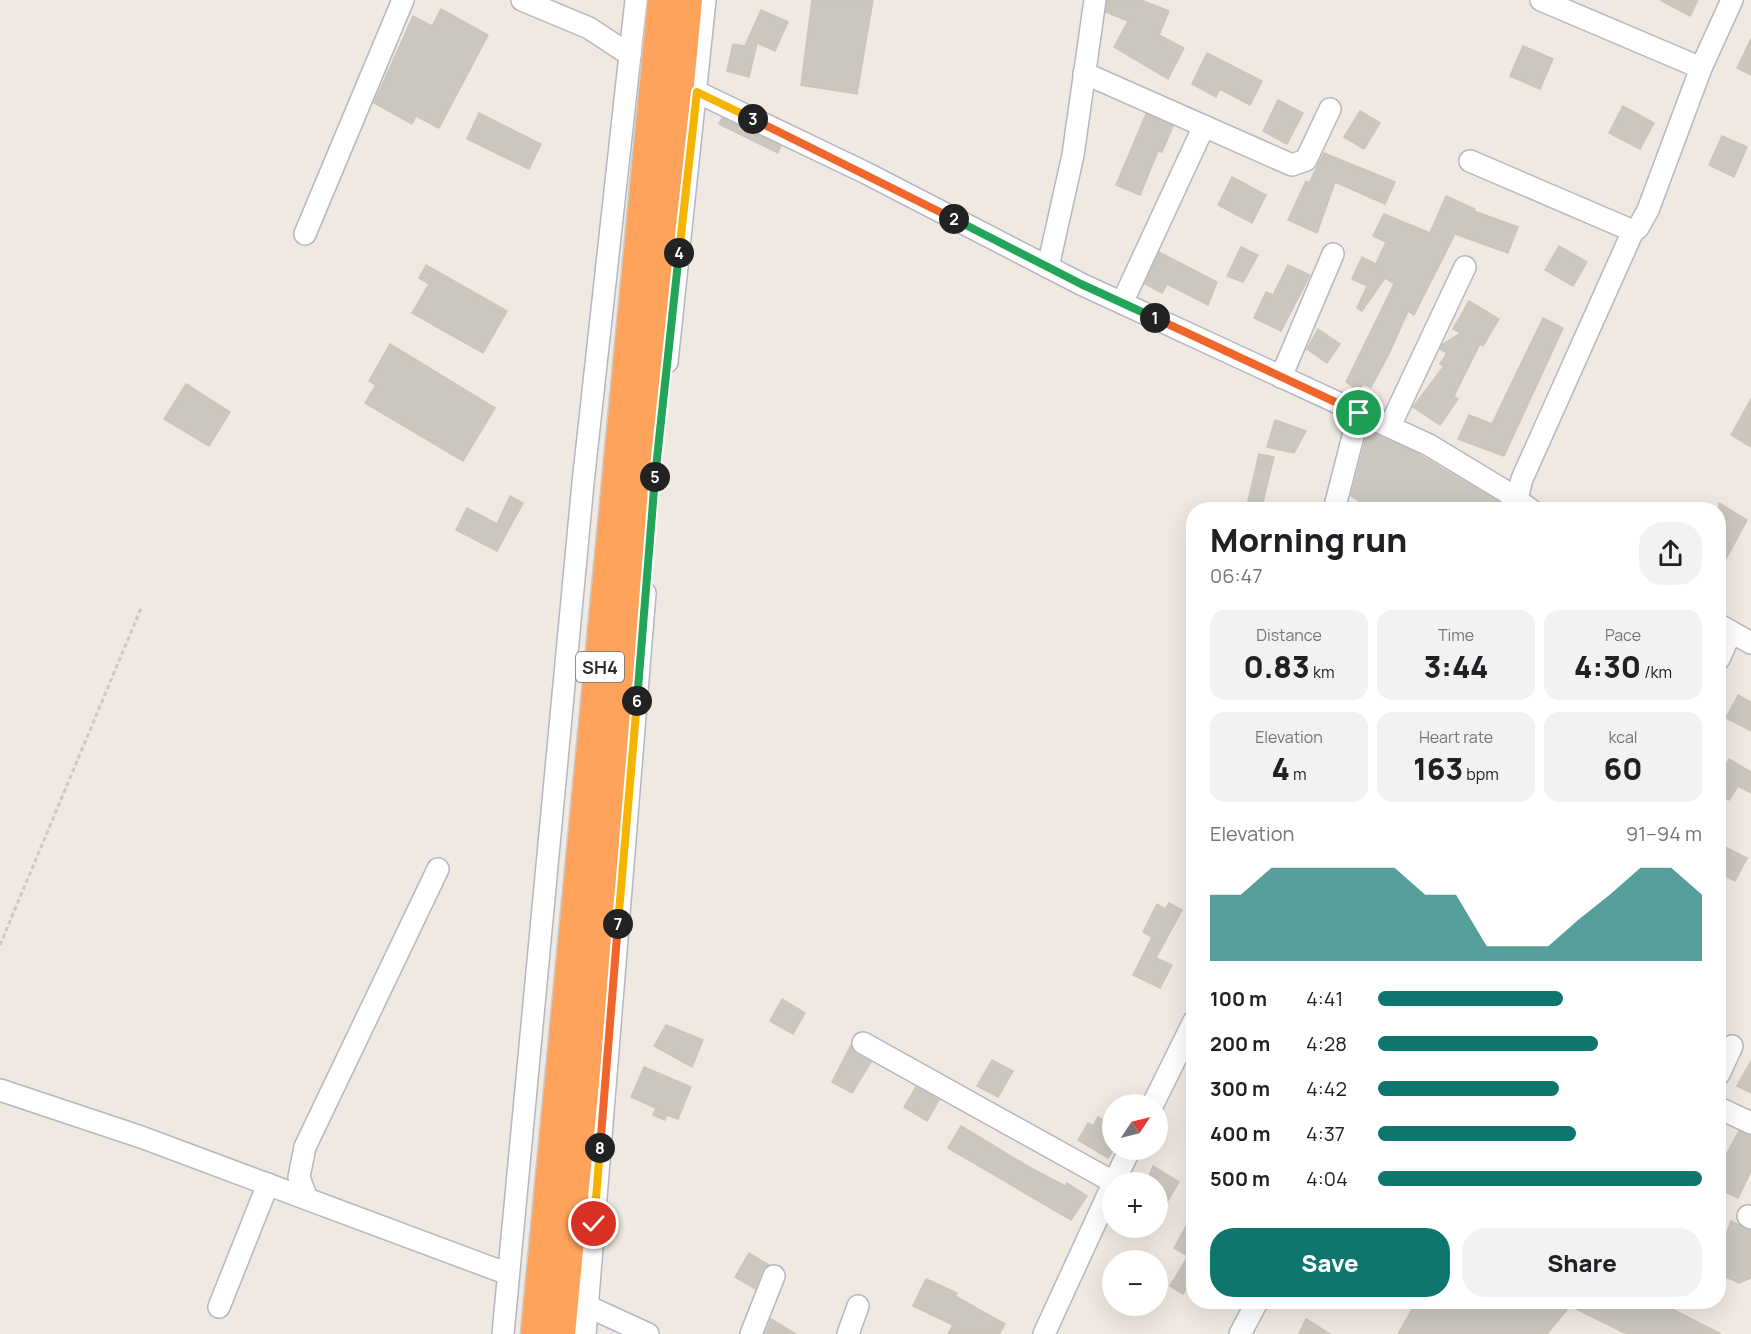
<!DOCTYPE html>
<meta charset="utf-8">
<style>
:root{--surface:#fff;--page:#f2f2f2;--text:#202124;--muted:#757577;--accent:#0f766e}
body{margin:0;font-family:Manrope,sans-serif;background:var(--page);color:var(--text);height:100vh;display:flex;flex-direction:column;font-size:22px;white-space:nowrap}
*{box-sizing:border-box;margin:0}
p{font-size:20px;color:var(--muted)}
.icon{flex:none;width:33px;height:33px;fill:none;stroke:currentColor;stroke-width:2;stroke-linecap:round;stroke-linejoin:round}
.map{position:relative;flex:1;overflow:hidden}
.panel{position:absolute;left:1186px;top:502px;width:540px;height:807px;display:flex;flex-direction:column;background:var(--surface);border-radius:24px;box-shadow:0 6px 24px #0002}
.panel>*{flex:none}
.needle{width:39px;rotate:55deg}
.tools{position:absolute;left:1102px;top:1094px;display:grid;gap:12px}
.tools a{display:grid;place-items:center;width:66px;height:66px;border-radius:50%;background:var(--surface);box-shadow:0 6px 24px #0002;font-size:30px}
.pin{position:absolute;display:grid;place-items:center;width:51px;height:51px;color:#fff;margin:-26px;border:3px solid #fff;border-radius:50%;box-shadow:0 2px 6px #0007}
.km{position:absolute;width:30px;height:30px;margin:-15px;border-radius:50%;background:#222;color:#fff;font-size:16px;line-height:30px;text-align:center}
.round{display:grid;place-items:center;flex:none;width:63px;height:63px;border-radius:24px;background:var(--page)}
.overview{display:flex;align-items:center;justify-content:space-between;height:102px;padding:0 24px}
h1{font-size:33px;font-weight:800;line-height:45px}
.stats{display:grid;grid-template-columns:repeat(3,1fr);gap:9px;height:102px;padding:6px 24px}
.stats div{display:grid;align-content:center;border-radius:15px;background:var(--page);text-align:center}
.stats b{font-size:30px;font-weight:800}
.stats small{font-size:16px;font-weight:400}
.stats p{font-size:16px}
.chart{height:168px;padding:12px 24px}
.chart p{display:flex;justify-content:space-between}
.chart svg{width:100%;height:108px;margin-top:6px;fill:var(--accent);opacity:.7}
.primary-button{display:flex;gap:12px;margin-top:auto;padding:12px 24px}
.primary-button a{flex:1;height:69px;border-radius:24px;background:var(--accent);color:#fff;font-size:24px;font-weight:800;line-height:69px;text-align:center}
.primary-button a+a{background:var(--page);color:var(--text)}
ul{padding:0 24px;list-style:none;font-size:20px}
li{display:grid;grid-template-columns:96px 72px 1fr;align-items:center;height:45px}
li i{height:15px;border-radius:8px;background:var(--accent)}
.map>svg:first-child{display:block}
</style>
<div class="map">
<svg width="1751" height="1334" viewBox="0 0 1751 1334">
<rect width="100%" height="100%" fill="#efe9e1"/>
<!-- building -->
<g fill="#cbc7bf" stroke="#cbc5ba" stroke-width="1.5">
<polygon points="812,0 873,0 857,94 801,85"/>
<polygon points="1107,0 1141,0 1169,11 1159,35 1184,48 1168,79 1114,47 1128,21 1106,12"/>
<polygon points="1660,0 1698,0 1690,16"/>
<polygon points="441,9 488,35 439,128 416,116 412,124 374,103 413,16 432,26"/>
<polygon points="761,10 788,22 775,51 757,43 749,77 727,71 733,44 745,46"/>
<polygon points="1751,39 1751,75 1737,68"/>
<polygon points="1523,46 1553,59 1540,89 1510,76"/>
<polygon points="1207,53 1262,81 1250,105 1220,89 1216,97 1192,84"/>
<polygon points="1278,100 1303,113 1287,144 1263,131"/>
<polygon points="1623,106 1654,123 1640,149 1609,133"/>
<polygon points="1360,111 1380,123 1364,149 1344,137"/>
<polygon points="479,113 541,144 529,169 467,139"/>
<polygon points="1146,114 1173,126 1162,152 1158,151 1140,195 1116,185"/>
<polygon points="722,118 781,146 778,153 719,124"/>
<polygon points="1722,136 1747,147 1734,177 1709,165"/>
<polygon points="1324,153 1395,182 1385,204 1335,182 1317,233 1288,220 1306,181 1309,183"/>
<polygon points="1232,177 1266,195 1252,223 1218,205"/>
<polygon points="1446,196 1475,209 1474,211 1518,227 1508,253 1455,234 1414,315 1408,311 1388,356 1371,387 1363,384 1358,390 1346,382 1394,284 1385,278 1362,311 1357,308 1367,286 1352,279 1362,257 1376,264 1386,242 1373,236 1384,214 1430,233"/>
<polygon points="1559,246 1587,262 1573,286 1545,270"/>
<polygon points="1241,247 1258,255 1243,282 1227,276"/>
<polygon points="1159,252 1217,282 1208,305 1167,284 1162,293 1145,284"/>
<polygon points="426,265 507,311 483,353 412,313 429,284 419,278"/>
<polygon points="1288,265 1310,275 1281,331 1254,318 1266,292 1273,295"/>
<polygon points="1469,301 1499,319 1483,346 1480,344 1454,396 1458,399 1440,425 1413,407 1444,366 1440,364 1447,353 1440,349 1443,344 1461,333 1453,329"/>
<polygon points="1543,318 1563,328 1504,456 1458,439 1469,415 1492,424"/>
<polygon points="1318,329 1340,344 1327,363 1307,349"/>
<polygon points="390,344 495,408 463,461 365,403 376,385 369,381"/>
<polygon points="186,384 230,412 209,446 164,419"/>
<polygon points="1751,399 1751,447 1731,435"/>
<polygon points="1275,420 1306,431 1294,453 1267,447"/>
<polygon points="1368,431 1416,453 1499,502 1502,505 1502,510 1373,510 1351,496"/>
<polygon points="1259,454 1274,457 1261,510 1246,510"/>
<polygon points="510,496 523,503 497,551 456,530 467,508 497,524"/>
<polygon points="1719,503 1747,520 1719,572"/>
<polygon points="1738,695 1751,702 1751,731 1726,718"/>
<polygon points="1729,759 1751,772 1751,793 1738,786 1729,800 1719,794 1719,761 1726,765"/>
<polygon points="1719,844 1747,858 1735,881 1719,873"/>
<polygon points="1169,903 1182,910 1156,958 1172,965 1160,988 1133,975 1152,937 1143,932 1157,904 1165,909"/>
<polygon points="782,999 805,1013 793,1034 770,1021"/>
<polygon points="666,1025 703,1040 692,1067 654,1046"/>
<polygon points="851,1045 856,1054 871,1062 852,1093 832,1082"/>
<polygon points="992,1060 1013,1071 998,1097 977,1086"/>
<polygon points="1751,1061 1751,1093 1737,1086"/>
<polygon points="644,1067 691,1087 678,1119 667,1115 665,1120 653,1115 656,1108 631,1097"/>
<polygon points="916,1087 939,1100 927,1121 904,1107"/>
<polygon points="1098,1117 1113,1126 1113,1150 1108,1158 1078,1140 1088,1123 1093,1126"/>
<polygon points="961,1126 1029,1167 1065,1186 1067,1183 1087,1196 1071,1220 948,1148"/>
<polygon points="1739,1131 1751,1136 1751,1171 1738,1198 1719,1189 1719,1168"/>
<polygon points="1153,1166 1179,1182 1158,1217 1158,1182 1147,1182"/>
<polygon points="1194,1212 1194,1275 1183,1294 1170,1286 1188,1256 1174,1248"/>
<polygon points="1731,1221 1751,1231 1751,1278 1739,1283 1719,1274 1719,1254"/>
<polygon points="749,1253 769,1265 762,1271 755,1289 735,1277"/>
<polygon points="926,1279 957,1293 955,1296 1005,1324 999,1334 948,1334 953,1325 913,1306"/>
<polygon points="1416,1302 1673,1302 1670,1308 1721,1334 1627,1334 1570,1306 1547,1334 1398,1334"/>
<polygon points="771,1319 796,1334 765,1334"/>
<polygon points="1306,1319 1330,1334 1299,1334"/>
</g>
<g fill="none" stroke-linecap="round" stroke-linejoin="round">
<!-- minor casing -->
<g stroke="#b4b7c1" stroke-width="24">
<g id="minor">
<polyline points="522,0 589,28 630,55"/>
<polyline points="1541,0 1701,68"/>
<polyline points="1084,73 1292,165 1306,160 1330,109"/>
<polyline points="697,92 866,173 1081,284 1429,445 1505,491 1531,510"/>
<polyline points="1470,161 1633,231 1638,228 1648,210 1701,68 1732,0"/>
<polyline points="305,234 403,0"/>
<polyline points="1048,267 1073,155 1095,0"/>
<polyline points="1122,303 1204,126"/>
<polyline points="667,362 705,0"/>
<polyline points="1281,377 1333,254"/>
<polyline points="1390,426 1465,267"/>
<polyline points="1334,510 1359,413"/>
<polyline points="1514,510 1522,479 1633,231"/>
<polyline points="1719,625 1751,643"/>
<polyline points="1719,659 1731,632"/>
<polyline points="863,1043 1113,1182"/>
<polyline points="1719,1074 1732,1046"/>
<polyline points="0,1090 141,1137 508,1274"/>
<polyline points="1153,1104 1194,1021"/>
<polyline points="1719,1108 1751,1123"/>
<polyline points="1114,1182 1130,1149"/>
<polyline points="307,1199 299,1177 305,1147 438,869"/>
<polyline points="1748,1216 1751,1218"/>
<polyline points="587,1306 648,1334"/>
<polyline points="219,1307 268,1184"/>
<polyline points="503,1334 583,483 636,0"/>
<polyline points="585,1334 645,593"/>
<polyline points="751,1334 774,1276"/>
<polyline points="848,1334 858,1306"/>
<polyline points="1044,1334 1113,1184"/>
<polyline points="1240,1334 1257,1302"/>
</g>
</g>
<!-- highway casing -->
<g stroke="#c9c9c9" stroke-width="33">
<g id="highway">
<polyline points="536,1334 663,0"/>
<polyline points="560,1334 687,0"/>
</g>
</g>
<!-- path -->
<polyline stroke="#c9c9c9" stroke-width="3" stroke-dasharray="4.5 3" stroke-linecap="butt" points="0,945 142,606"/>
<!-- minor -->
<use href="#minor" stroke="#fff" stroke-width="21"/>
<!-- highway -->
<use href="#highway" stroke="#ffa35c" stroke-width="30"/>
</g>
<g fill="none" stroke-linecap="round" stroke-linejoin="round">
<!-- split-1 casing -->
<g stroke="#fff" stroke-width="12">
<polyline id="split-1" points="1155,318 1359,413"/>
</g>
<!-- split-2 casing -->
<g stroke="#fff" stroke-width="12">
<polyline id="split-2" points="954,219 1081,284 1155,318"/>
</g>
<!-- split-3 casing -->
<g stroke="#fff" stroke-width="12">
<polyline id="split-3" points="753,119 954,219"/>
</g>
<!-- split-4 casing -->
<g stroke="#fff" stroke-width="12">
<polyline id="split-4" points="679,253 697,92 753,119"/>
</g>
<!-- split-5 casing -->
<g stroke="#fff" stroke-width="12">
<polyline id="split-5" points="655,477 679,253"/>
</g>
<!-- split-6 casing -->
<g stroke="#fff" stroke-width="12">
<polyline id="split-6" points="637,701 655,477"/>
</g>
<!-- split-7 casing -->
<g stroke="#fff" stroke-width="12">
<polyline id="split-7" points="618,924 637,701"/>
</g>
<!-- split-8 casing -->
<g stroke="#fff" stroke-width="12">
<polyline id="split-8" points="600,1148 618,924"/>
</g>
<!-- split-9 casing -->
<g stroke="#fff" stroke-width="12">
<polyline id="split-9" points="594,1224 600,1148"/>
</g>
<!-- split-1 -->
<use href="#split-1" stroke="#f0652b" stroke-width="8"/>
<!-- split-2 -->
<use href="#split-2" stroke="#22a559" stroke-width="8"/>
<!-- split-3 -->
<use href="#split-3" stroke="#f0652b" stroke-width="8"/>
<!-- split-4 -->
<use href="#split-4" stroke="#f5b400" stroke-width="8"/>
<!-- split-5 -->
<use href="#split-5" stroke="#22a559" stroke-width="8"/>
<!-- split-6 -->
<use href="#split-6" stroke="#22a559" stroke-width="8"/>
<!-- split-7 -->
<use href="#split-7" stroke="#f5b400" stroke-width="8"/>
<!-- split-8 -->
<use href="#split-8" stroke="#f0652b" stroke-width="8"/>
<!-- split-9 -->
<use href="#split-9" stroke="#f5b400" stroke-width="8"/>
</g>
<g text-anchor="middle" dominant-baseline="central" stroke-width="6" stroke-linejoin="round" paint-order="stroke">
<!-- shield labels -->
<rect fill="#fff" stroke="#6d6d6d" stroke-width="1.5" x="576" y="652" width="48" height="30" rx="4.5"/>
<g font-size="18" font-weight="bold" fill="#2e2e2e">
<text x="600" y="667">SH4</text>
</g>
</g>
</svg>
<div class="tools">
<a><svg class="needle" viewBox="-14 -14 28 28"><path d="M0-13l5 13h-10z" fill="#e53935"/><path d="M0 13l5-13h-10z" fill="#757577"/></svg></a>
<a>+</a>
<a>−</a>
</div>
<div class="pin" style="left:1359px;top:413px;background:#1e9e55"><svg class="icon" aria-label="arrive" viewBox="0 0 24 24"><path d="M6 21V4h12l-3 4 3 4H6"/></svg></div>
<div class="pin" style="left:594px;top:1224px;background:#d93025"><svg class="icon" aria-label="check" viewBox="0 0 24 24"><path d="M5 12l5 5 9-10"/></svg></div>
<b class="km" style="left:1155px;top:318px">1</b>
<b class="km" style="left:954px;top:219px">2</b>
<b class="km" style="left:753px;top:119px">3</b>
<b class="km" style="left:679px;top:253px">4</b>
<b class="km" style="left:655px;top:477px">5</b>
<b class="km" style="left:637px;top:701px">6</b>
<b class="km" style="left:618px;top:924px">7</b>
<b class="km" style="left:600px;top:1148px">8</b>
<section class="panel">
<div class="overview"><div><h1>Morning run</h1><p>06:47</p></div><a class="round"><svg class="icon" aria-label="share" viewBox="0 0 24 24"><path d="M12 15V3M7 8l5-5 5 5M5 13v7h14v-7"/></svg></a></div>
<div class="stats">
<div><p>Distance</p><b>0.83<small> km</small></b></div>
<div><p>Time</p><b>3:44</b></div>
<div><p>Pace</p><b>4:30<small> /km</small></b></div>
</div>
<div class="stats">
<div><p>Elevation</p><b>4<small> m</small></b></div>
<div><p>Heart rate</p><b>163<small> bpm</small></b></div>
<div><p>kcal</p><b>60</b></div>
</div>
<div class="chart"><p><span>Elevation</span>91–94 m</p>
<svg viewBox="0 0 160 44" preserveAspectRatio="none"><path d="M0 44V17L10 17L20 6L30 6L40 6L50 6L60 6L70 17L80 17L90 38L100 38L110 38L120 27L130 17L140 6L150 6L160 17V44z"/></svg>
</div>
<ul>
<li><b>100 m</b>4:41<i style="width:57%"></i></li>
<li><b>200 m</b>4:28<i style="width:68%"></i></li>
<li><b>300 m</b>4:42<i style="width:56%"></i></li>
<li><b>400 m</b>4:37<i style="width:61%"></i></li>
<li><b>500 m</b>4:04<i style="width:100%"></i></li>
</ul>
<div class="primary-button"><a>Save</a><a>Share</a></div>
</section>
</div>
